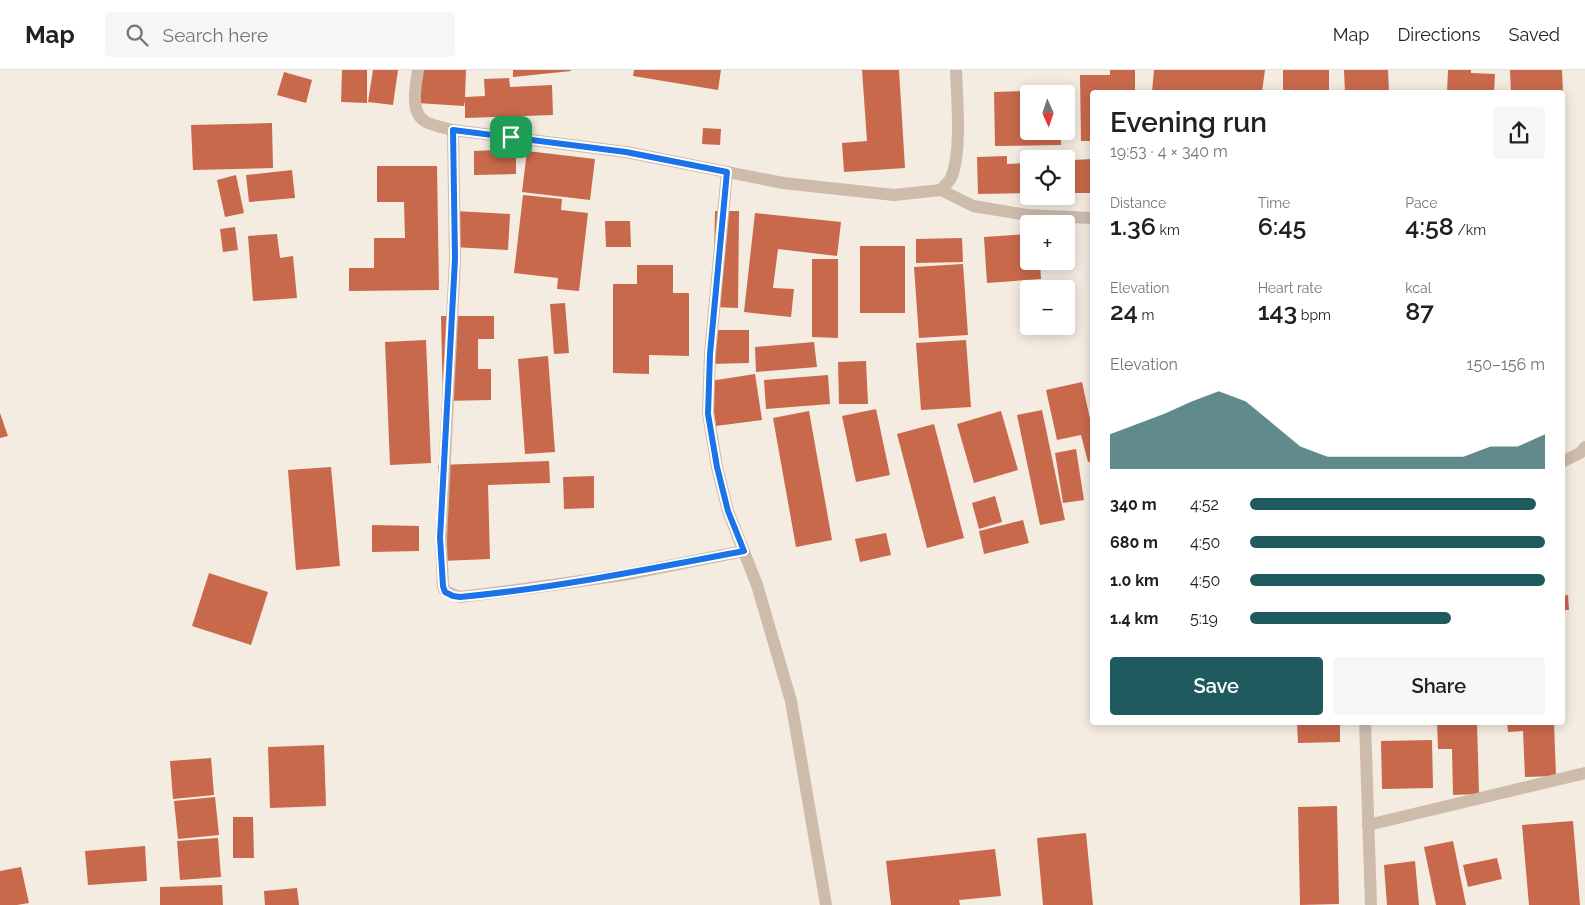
<!DOCTYPE html>
<meta charset="utf-8">
<style>
:root{--surface:#fff;--page:#f6f6f6;--text:#202124;--muted:#757577;--line:#e0e0e0;--accent:#1f5a5e}
body{margin:0;font-family:Raleway,sans-serif;background:var(--page);color:var(--text);height:100vh;display:flex;flex-direction:column;font-size:19px;white-space:nowrap}
*{box-sizing:border-box;margin:0}
p{font-size:16px;color:var(--muted)}
.icon{flex:none;width:28px;height:28px;fill:none;stroke:currentColor;stroke-width:2;stroke-linecap:round;stroke-linejoin:round}
.map{position:relative;flex:1;overflow:hidden}
.details{position:absolute;left:1090px;top:20px;width:475px;height:635px;display:flex;flex-direction:column;background:var(--surface);border-radius:5px;box-shadow:0 2px 12px #0003}
.details>*{flex:none}
.needle{width:32px;rotate:177deg}
.fabs{position:absolute;left:1020px;top:15px;display:grid;gap:10px}
.fabs a{display:grid;place-items:center;width:55px;height:55px;border-radius:5px;background:var(--surface);box-shadow:0 2px 12px #0003;font-size:25px}
.pin{position:absolute;display:grid;place-items:center;width:42px;height:42px;color:#fff;margin:-21px;border-radius:10px;box-shadow:0 2px 8px #0006}
.round{display:grid;place-items:center;flex:none;width:52px;height:52px;border-radius:5px;background:var(--page)}
.head{display:flex;align-items:center;justify-content:space-between;height:85px;padding:0 20px}
h1{font-size:28px;font-weight:600;line-height:38px}
.stats{display:grid;grid-template-columns:repeat(3,1fr);gap:8px;height:85px;padding:5px 20px}
.stats div{display:grid;align-content:center}
.stats b{font-size:25px;font-weight:600}
.stats small{font-size:14px;font-weight:400}
.stats p{font-size:14px}
.chart{height:140px;padding:10px 20px}
.chart p{display:flex;justify-content:space-between}
.chart svg{width:100%;height:90px;margin-top:5px;fill:var(--accent);opacity:.7}
.primary-button{display:flex;gap:10px;margin-top:auto;padding:10px 20px}
.primary-button a{flex:1;height:58px;border-radius:5px;background:var(--accent);color:#fff;font-size:20px;font-weight:600;line-height:58px;text-align:center}
.primary-button a+a{background:var(--page);color:var(--text)}
ul{padding:0 20px;list-style:none;font-size:16px}
li{display:grid;grid-template-columns:80px 60px 1fr;align-items:center;height:38px}
li i{height:12px;border-radius:6px;background:var(--accent)}
header{display:flex;align-items:center;gap:30px;box-sizing:border-box;height:70px;padding:0 25px;background:var(--surface);border-bottom:1px solid var(--line)}
header strong{font-size:24px}
nav{display:flex;gap:28px;margin-inline-start:auto;font-size:18px}
.search{width:350px;height:45px;background:var(--page);display:flex;align-items:center;gap:12px;box-sizing:border-box;padding:0 18px;border-radius:5px;color:var(--muted);font-size:19px}
.map>svg:first-child{display:block}
</style>
<header>
<strong>Map</strong>
<div class="search"><svg class="icon" aria-label="search" viewBox="0 0 24 24"><circle cx="10" cy="10" r="6"/><path d="M15 15l6 6"/></svg>Search here</div>
<nav><a>Map</a><a>Directions</a><a>Saved</a></nav>
</header>
<div class="map">
<svg width="1585" height="835" viewBox="0 0 1585 835">
<rect width="100%" height="100%" fill="#f4ebe1"/>
<!-- building -->
<g fill="#c8694b">
<polygon points="342,0 367,0 367,33 341,32"/>
<polygon points="373,0 398,0 393,35 368,32"/>
<polygon points="419,0 466,0 465,27 485,26 484,9 509,8 510,17 552,15 553,45 465,48 465,31 464,36 417,33"/>
<polygon points="513,0 571,0 571,1 513,7"/>
<polygon points="634,0 721,0 718,20 633,6"/>
<polygon points="862,0 899,0 905,98 844,102 842,73 867,71"/>
<polygon points="1110,0 1135,0 1135,22 1092,22 1092,71 1081,71 1080,5 1110,5"/>
<polygon points="1154,0 1265,0 1262,22 1152,22"/>
<rect x="1283" y="0" width="46" height="22"/>
<polygon points="1344,0 1388,0 1389,22 1345,22"/>
<polygon points="1448,0 1471,0 1471,3 1495,4 1494,22 1447,22"/>
<polygon points="1510,0 1562,0 1563,22 1511,22"/>
<polygon points="284,2 312,10 306,33 277,25"/>
<polygon points="1060,20 1060,24 1029,24 1029,61 1061,61 1061,75 995,76 994,22"/>
<rect x="1390" y="20" width="34" height="2"/>
<polygon points="272,53 273,98 193,100 191,55"/>
<polygon points="703,58 721,59 720,75 702,74"/>
<polygon points="516,79 516,104 474,105 474,81"/>
<polygon points="527,81 595,89 590,130 522,122"/>
<polygon points="1007,86 1007,94 1029,93 1029,123 978,124 977,87"/>
<polygon points="1092,89 1092,123 1073,123 1074,90"/>
<polygon points="377,96 437,96 439,220 349,221 349,198 374,198 374,168 405,168 404,132 377,132"/>
<polygon points="292,100 295,128 249,132 246,105"/>
<polygon points="236,105 244,143 225,147 217,110"/>
<polygon points="523,125 562,129 561,140 588,143 579,221 557,219 558,208 514,203"/>
<polygon points="455,141 510,144 508,180 453,177"/>
<polygon points="715,141 739,141 738,238 713,237"/>
<polygon points="755,143 841,152 837,186 778,179 773,218 794,219 791,247 744,242"/>
<polygon points="605,151 630,151 631,177 606,177"/>
<polygon points="235,157 238,180 223,182 220,159"/>
<polygon points="277,164 280,188 293,186 297,228 253,231 248,166"/>
<polygon points="1029,164 1029,191 1040,191 1041,209 987,213 984,167"/>
<polygon points="962,168 963,192 916,193 916,169"/>
<rect x="860" y="176" width="45" height="67"/>
<polygon points="812,189 838,189 838,268 812,267"/>
<polygon points="963,194 968,265 919,268 914,197"/>
<polygon points="637,195 673,195 673,223 689,223 689,286 649,285 649,304 613,303 613,214 637,214"/>
<polygon points="565,233 569,283 554,284 550,234"/>
<polygon points="441,246 494,246 494,269 478,269 478,299 491,299 491,330 443,331"/>
<polygon points="710,260 749,260 749,293 710,294"/>
<polygon points="426,270 431,393 390,395 385,272"/>
<polygon points="966,270 971,337 921,340 916,273"/>
<polygon points="814,272 817,297 756,302 755,277"/>
<polygon points="548,286 555,382 525,384 518,289"/>
<polygon points="866,291 868,334 839,334 838,292"/>
<polygon points="755,304 762,350 716,356 710,311"/>
<polygon points="828,305 830,334 766,339 764,310"/>
<polygon points="1082,312 1092,358 1092,391 1088,392 1081,365 1057,370 1046,320"/>
<polygon points="876,339 890,405 856,412 842,346"/>
<polygon points="1042,340 1065,450 1040,455 1017,345"/>
<polygon points="809,341 832,470 796,477 773,348"/>
<polygon points="1001,341 1018,400 974,413 957,354"/>
<polygon points="0,343 8,366 0,368"/>
<polygon points="934,354 964,468 927,478 897,364"/>
<polygon points="1076,379 1084,430 1063,433 1055,383"/>
<polygon points="549,391 550,413 488,415 490,489 441,491 438,395"/>
<polygon points="331,397 340,496 296,500 288,400"/>
<polygon points="594,406 594,438 564,439 563,407"/>
<polygon points="995,426 1002,452 979,459 972,433"/>
<polygon points="1023,450 1029,473 984,484 979,461"/>
<polygon points="372,455 419,456 419,481 372,482"/>
<polygon points="886,463 891,485 860,492 855,469"/>
<polygon points="209,503 268,522 251,575 192,556"/>
<polygon points="1568,525 1569,540 1562,540 1562,526"/>
<polygon points="1297,652 1340,652 1340,672 1298,673"/>
<polygon points="1437,652 1477,652 1479,724 1453,725 1452,679 1438,679"/>
<polygon points="1507,652 1554,652 1556,706 1525,707 1523,661 1508,662"/>
<polygon points="1432,670 1433,718 1382,719 1381,671"/>
<polygon points="324,675 326,736 270,738 268,677"/>
<polygon points="211,688 214,725 173,729 170,691"/>
<polygon points="215,727 219,765 178,769 174,731"/>
<polygon points="1337,736 1339,834 1300,835 1298,737"/>
<polygon points="233,747 253,747 254,788 233,788"/>
<polygon points="1573,751 1580,835 1529,835 1522,755"/>
<polygon points="1086,763 1093,835 1043,835 1037,768"/>
<polygon points="218,768 221,807 180,810 177,771"/>
<polygon points="1453,771 1466,835 1436,835 1424,777"/>
<polygon points="145,776 147,811 88,815 85,781"/>
<polygon points="995,779 1001,826 959,830 960,835 891,835 886,791"/>
<polygon points="1497,788 1502,809 1468,817 1463,795"/>
<polygon points="1415,791 1419,835 1387,835 1384,795"/>
<polygon points="21,797 29,833 17,835 0,835 0,801"/>
<polygon points="222,815 223,835 160,835 160,817"/>
<polygon points="297,818 299,835 265,835 264,821"/>
</g>
<g fill="none" stroke-linecap="round" stroke-linejoin="round">
<!-- minor -->
<g stroke="#cdbbac" stroke-width="12">
<path d="M418,0C416,15 409,43 426,52C434,56 445,58 453,60L626,82L783,113L894,125L941,120L973,136L1027,145L1092,148"/>
<polyline points="453,60 455,189 441,469 443,516 445,521 460,527 516,520 623,505 744,481"/>
<polyline points="727,102 710,284 708,343 717,397 728,441 757,515 791,631 826,835"/>
<path d="M941,120C944,116 949,112 951,108C962,83 957,28 956,0"/>
<polyline points="1562,392 1580,383 1585,377"/>
<polyline points="1365,652 1371,835"/>
<polyline points="1368,755 1585,703"/>
</g>
</g>
<g fill="none" stroke-linecap="round" stroke-linejoin="round">
<!-- route casing -->
<g stroke="#fff" stroke-width="10">
<path id="route" d="M453,60L626,82L727,102L710,284L708,344L717,397L728,441L744,481C650,499 555,518 460,527L453,526L445,522L443,516L440,468L455,189Z"/>
</g>
<!-- route -->
<use href="#route" stroke="#1a73e8" stroke-width="6"/>
</g>
</svg>
<div class="fabs">
<a><svg class="needle" viewBox="-14 -14 28 28"><path d="M0-13l5 13h-10z" fill="#e53935"/><path d="M0 13l5-13h-10z" fill="#757577"/></svg></a>
<a><svg class="icon" aria-label="locate" viewBox="0 0 24 24"><circle cx="12" cy="12" r="6"/><path d="M12 2v4M12 18v4M2 12h4M18 12h4"/></svg></a>
<a>+</a>
<a>−</a>
</div>
<div class="pin" style="left:511px;top:67px;background:#1e9e55"><svg class="icon" aria-label="arrive" viewBox="0 0 24 24"><path d="M6 21V4h12l-3 4 3 4H6"/></svg></div>
<section class="details">
<div class="head"><div><h1>Evening run</h1><p>19:53 · 4 × 340 m</p></div><a class="round"><svg class="icon" aria-label="share" viewBox="0 0 24 24"><path d="M12 15V3M7 8l5-5 5 5M5 13v7h14v-7"/></svg></a></div>
<div class="stats">
<div><p>Distance</p><b>1.36<small> km</small></b></div>
<div><p>Time</p><b>6:45</b></div>
<div><p>Pace</p><b>4:58<small> /km</small></b></div>
</div>
<div class="stats">
<div><p>Elevation</p><b>24<small> m</small></b></div>
<div><p>Heart rate</p><b>143<small> bpm</small></b></div>
<div><p>kcal</p><b>87</b></div>
</div>
<div class="chart"><p><span>Elevation</span>150–156 m</p>
<svg viewBox="0 0 160 44" preserveAspectRatio="none"><path d="M0 44V27L10 22L20 17L30 11L40 6L50 11L60 22L70 33L80 38L90 38L100 38L110 38L120 38L130 38L140 33L150 33L160 27V44z"/></svg>
</div>
<ul>
<li><b>340 m</b>4:52<i style="width:97%"></i></li>
<li><b>680 m</b>4:50<i style="width:100%"></i></li>
<li><b>1.0 km</b>4:50<i style="width:100%"></i></li>
<li><b>1.4 km</b>5:19<i style="width:68%"></i></li>
</ul>
<div class="primary-button"><a>Save</a><a>Share</a></div>
</section>
</div>
